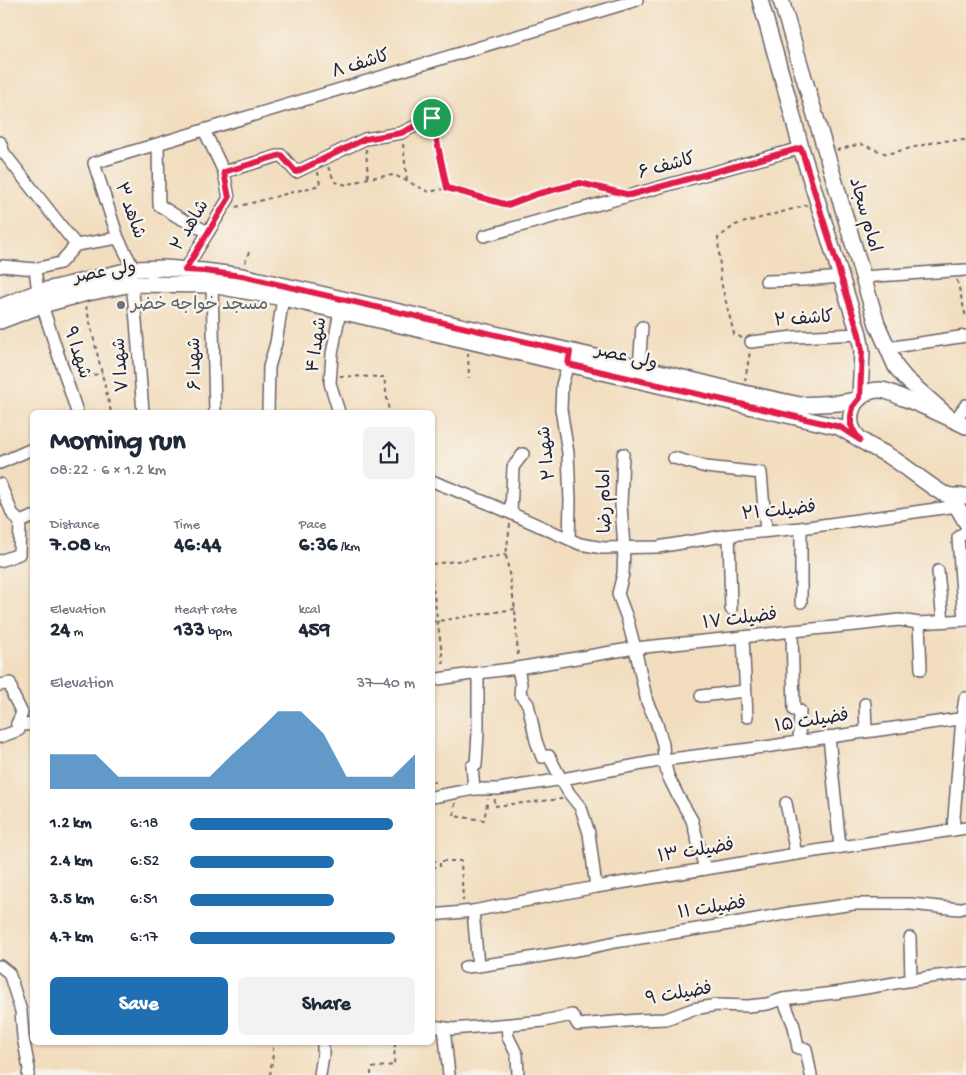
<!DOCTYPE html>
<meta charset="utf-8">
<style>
:root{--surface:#fff;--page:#f2f2f3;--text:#1f2937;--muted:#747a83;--accent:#1f6fb2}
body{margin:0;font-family:"Gochi Hand","Playpen Sans Arabic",sans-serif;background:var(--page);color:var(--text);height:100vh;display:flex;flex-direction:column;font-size:19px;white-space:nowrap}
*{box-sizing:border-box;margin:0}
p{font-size:16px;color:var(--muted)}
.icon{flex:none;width:28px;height:28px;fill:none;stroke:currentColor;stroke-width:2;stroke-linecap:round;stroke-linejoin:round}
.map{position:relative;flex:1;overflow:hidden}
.sheet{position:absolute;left:30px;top:410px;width:405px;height:635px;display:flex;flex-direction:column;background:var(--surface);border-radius:8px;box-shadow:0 1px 4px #0004}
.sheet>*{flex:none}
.pin{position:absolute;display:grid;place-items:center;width:42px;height:42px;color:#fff;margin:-21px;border:2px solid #fff;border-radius:50%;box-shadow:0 1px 5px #0007}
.round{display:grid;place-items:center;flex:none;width:52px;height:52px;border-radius:8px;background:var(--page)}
.summary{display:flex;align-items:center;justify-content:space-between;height:85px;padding:0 20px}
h1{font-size:28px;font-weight:800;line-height:38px}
.figures{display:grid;grid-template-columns:repeat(3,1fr);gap:8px;height:85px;padding:5px 20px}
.figures div{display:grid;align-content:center}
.figures b{font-size:21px;font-weight:800}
.figures small{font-size:14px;font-weight:400}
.figures p{font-size:14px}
.chart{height:140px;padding:10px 20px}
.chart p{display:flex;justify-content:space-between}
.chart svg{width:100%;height:90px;margin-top:5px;fill:var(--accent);opacity:.7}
.cta{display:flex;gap:10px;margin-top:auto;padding:10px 20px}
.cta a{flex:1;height:58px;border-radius:8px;background:var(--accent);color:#fff;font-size:20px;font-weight:800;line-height:58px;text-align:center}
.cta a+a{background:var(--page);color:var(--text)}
ul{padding:0 20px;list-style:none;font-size:16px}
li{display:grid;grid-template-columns:80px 60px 1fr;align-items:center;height:38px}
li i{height:12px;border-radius:6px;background:var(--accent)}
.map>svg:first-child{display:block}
</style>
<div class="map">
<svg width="966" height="1075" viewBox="0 0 966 1075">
<rect width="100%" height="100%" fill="#f7f3e8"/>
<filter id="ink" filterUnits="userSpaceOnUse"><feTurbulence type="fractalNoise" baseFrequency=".02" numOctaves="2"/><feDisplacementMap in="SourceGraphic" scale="10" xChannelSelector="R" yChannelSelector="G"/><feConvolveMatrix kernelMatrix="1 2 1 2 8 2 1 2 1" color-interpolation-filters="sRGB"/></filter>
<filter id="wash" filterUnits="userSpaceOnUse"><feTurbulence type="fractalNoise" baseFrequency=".0096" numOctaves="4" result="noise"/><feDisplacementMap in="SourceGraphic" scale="20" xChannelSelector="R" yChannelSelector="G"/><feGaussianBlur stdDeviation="1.12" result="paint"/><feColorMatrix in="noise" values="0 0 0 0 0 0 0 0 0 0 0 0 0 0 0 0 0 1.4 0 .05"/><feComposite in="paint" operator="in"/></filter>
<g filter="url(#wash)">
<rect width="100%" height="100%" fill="#f2ddbe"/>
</g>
<g filter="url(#ink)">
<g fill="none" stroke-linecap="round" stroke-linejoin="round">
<!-- street casing -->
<g stroke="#6b6369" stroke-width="14">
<g id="street">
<polyline points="0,142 4,153 76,245"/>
<polyline points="158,144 159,205 178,217 208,232"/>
<polyline points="224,172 281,155 296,172 365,139 401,133 432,118"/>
<polyline points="484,236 801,148"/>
<polyline points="0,267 3,266 35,269 60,263 76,245 118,238"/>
<polyline points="35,269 38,292"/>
<polyline points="134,269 118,238 94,163 637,0"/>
<polyline points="185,270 229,198 224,172 204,130"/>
<polyline points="862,277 966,270"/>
<polyline points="766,281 804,280 841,277"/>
<polyline points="132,284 136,321 143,412"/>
<polyline points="212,285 215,412"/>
<polyline points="42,305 77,412"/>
<polyline points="751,342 794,337 859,334"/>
<polyline points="887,348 966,336"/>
<polyline points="568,364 562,385 561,409 568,453 570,501 569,539"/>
<polyline points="639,367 642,327"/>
<polyline points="268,412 269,367 276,343 283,298"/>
<polyline points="339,412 330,383 332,354 340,311"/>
<polyline points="955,420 966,405"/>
<polyline points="623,454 621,505 624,548 623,574 618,594 627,618 635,648 647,702 656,721 663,744 664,760 668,776 678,796 692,820 705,869"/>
<polyline points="674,458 706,467 761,473 766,531"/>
<polyline points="0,463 32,449"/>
<polyline points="432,481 490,504 580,544 603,548 658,547 729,535 801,528 957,506"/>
<polyline points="0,484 13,515 20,522 32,517"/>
<polyline points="511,513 513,467 523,454"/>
<polyline points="729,535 731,609"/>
<polyline points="0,561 19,554 20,522"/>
<polyline points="938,571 943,621"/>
<polyline points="801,602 801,528"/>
<polyline points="964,620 958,538 966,531"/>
<polyline points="919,623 921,669"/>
<polyline points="792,631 794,710 800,711 799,742"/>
<polyline points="743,637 747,717"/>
<polyline points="518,668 635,648 743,637 792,631 856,625 899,620 919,623 966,620"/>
<polyline points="478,673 518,668 521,684 520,694 528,704 536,741 542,757 549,756 561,779 569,793 581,808 589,833 596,887"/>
<polyline points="432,680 478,673 478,733 476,765 472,766 474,789"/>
<polyline points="0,685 10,683 13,695 22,713 17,724 19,730 0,737"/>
<polyline points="701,696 745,691"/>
<polyline points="865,704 866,731"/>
<polyline points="17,724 32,725"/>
<polyline points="829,737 840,847"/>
<polyline points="432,797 474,789 498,789 557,780 664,760 772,746 829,737 966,718"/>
<polyline points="786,803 796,854"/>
<polyline points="953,830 962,718 965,698 966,698"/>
<polyline points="473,911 478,966"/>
<polyline points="432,915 473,911 596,887 796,854 966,828"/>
<polyline points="910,938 911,980"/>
<polyline points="0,966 9,973 21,1011 23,1037 29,1069 28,1075"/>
<polyline points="465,967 478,966 536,957 588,948 615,942 723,925 790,913 854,904 911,904 959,909 966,907"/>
<polyline points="783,999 794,1026 798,1048 806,1049 811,1075"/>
<polyline points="507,1025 508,1037 517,1055 518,1075"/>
<polyline points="432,1026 452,1029 544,1021 572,1015 578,1025 639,1020 666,1019 693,1009 717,1005 748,1006 767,1004 783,999 842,992 930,977 966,973"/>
<polyline points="444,1028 449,1075"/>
<polyline points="320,1075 323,1055 323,1042"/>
</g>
</g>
<!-- secondary casing -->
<g stroke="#6b6369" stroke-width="18">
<g id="secondary">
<polyline points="760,0 788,98 801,148 841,277 859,334 862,351 860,398"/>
<polyline points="781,0 877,324 896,367 906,379 950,418"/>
<polyline points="0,307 38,292 134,269 164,268 204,271 242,276 639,367 744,393 800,405 839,403 857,400"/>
<polyline points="0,321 42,305 83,294 132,284 212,285 283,298 340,311 839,427 861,440"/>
<path d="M966,426C945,416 925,406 903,398C896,395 889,391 881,390C871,389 861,395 855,403C850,412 849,423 854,432C861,444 878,449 889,456C907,467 924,482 942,493L951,496H966"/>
<polyline points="951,496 966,522"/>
</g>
</g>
<!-- path -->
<g stroke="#6b6369" stroke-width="2" stroke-dasharray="4 4" stroke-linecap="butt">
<polyline points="434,129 447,188"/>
<polyline points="403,144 407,181"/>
<polyline points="366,149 368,178"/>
<polyline points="837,150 861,144 887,154 939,141 966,140"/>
<polyline points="328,167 335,182 347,185 368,178 394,175 429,192 447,188 508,205 537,194 580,183 609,190"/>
<polyline points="236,207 320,185 318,172"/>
<polyline points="245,263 249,252"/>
<polyline points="957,280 966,317"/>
<polyline points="86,306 111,412"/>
<polyline points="742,338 734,334 721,282 718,238 735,225 807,205"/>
<polyline points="468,353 469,378"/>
<polyline points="340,376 384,377 389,412"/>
<polyline points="78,379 102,373"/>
<polyline points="745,381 750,351"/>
<polyline points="510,524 506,555 515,609 518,658"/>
<polyline points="432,564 506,555"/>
<polyline points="432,581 444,668"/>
<polyline points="432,622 515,609"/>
<polyline points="432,782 435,782 434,787"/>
<polyline points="495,799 494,806 562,799"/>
<polyline points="455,803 454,816 484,820 488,799"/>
<polyline points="432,861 440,861"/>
<polyline points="432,867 440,867 440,861 461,861 463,901"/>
<polyline points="270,1075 273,1054 273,1042"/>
<polyline points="371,1075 371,1068 394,1065 395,1042"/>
</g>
<!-- street -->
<use href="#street" stroke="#fff" stroke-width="11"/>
<!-- secondary -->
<use href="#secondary" stroke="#fff" stroke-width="15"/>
</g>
</g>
<g fill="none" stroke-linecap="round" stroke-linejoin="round" filter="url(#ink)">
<!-- route casing -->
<g stroke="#fff" stroke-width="10">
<polygon id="route" points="432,118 447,188 508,205 537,194 580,183 630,195 801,148 841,277 859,334 862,351 860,398 853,407 851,416 851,425 855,433 860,440 840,427 568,364 570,352 242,276 204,271 185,270 229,198 224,172 281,155 296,172 365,139 401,133"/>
</g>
<!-- route -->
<use href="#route" stroke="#e11d48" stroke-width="6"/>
</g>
<!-- markers -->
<circle fill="#6b7280" stroke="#f7f3e8" stroke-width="2" cx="121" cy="305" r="5"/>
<g text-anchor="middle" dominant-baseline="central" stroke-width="5" stroke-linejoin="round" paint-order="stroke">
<!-- street labels -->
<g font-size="18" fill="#22223b" stroke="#f7f3e8">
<text transform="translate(361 65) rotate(-17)">کاشف ۸</text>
<text transform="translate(667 167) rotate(-15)">کاشف ۶</text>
<text transform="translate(129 211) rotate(70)">شاهد ۳</text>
<text transform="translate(864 215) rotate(74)">امام سجاد</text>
<text transform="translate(191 226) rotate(-59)">شاهد ۲</text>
<text transform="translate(105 273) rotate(-10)">ولی عصر</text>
<text transform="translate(804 320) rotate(-4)">کاشف ۲</text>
<text transform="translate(318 345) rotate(-82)">شهدا ۴</text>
<text transform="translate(76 353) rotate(72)">شهدا ۹</text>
<text transform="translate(626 358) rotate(13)">ولی عصر</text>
<text transform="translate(196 364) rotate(-91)">شهدا ۶</text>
<text transform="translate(122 365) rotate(-94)">شهدا ۷</text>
<text transform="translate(548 453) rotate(-96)">شهدا ۲</text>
<text transform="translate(606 501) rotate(-91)">امام رضا</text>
<text transform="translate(779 512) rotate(-6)">فضیلت ۲۱</text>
<text transform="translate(740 620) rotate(-7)">فضیلت ۱۷</text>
<text transform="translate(812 722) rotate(-9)">فضیلت ۱۵</text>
<text transform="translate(696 852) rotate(-9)">فضیلت ۱۳</text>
<text transform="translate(712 909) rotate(-9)">فضیلت ۱۱</text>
<text transform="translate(679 995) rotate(-10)">فضیلت ۹</text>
</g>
<!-- worship labels -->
<g font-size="18" fill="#5b616d" stroke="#f7f3e8" text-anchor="start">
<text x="131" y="305">مسجد خواجه خضر</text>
</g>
</g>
</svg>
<div class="pin" style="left:432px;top:118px;background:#1e9e55"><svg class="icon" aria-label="arrive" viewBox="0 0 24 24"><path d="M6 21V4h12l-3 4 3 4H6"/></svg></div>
<section class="sheet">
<div class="summary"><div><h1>Morning run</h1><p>08:22 · 6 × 1.2 km</p></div><a class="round"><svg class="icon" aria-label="share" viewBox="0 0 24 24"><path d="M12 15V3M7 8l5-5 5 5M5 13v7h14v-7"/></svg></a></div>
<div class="figures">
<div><p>Distance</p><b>7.08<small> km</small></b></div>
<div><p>Time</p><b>46:44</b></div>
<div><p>Pace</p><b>6:36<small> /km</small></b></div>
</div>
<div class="figures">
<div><p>Elevation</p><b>24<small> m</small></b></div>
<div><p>Heart rate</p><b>133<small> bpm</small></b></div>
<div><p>kcal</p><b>459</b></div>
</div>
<div class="chart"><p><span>Elevation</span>37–40 m</p>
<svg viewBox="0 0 160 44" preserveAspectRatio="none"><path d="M0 44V27L10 27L20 27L30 38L40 38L50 38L60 38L70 38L80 27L90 17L100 6L110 6L120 17L130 38L140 38L150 38L160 27V44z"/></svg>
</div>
<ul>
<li><b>1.2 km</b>6:18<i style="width:90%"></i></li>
<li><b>2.4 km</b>6:52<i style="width:64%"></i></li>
<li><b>3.5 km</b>6:51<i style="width:64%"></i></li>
<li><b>4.7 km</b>6:17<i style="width:91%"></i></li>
</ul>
<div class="cta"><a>Save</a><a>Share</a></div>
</section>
</div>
